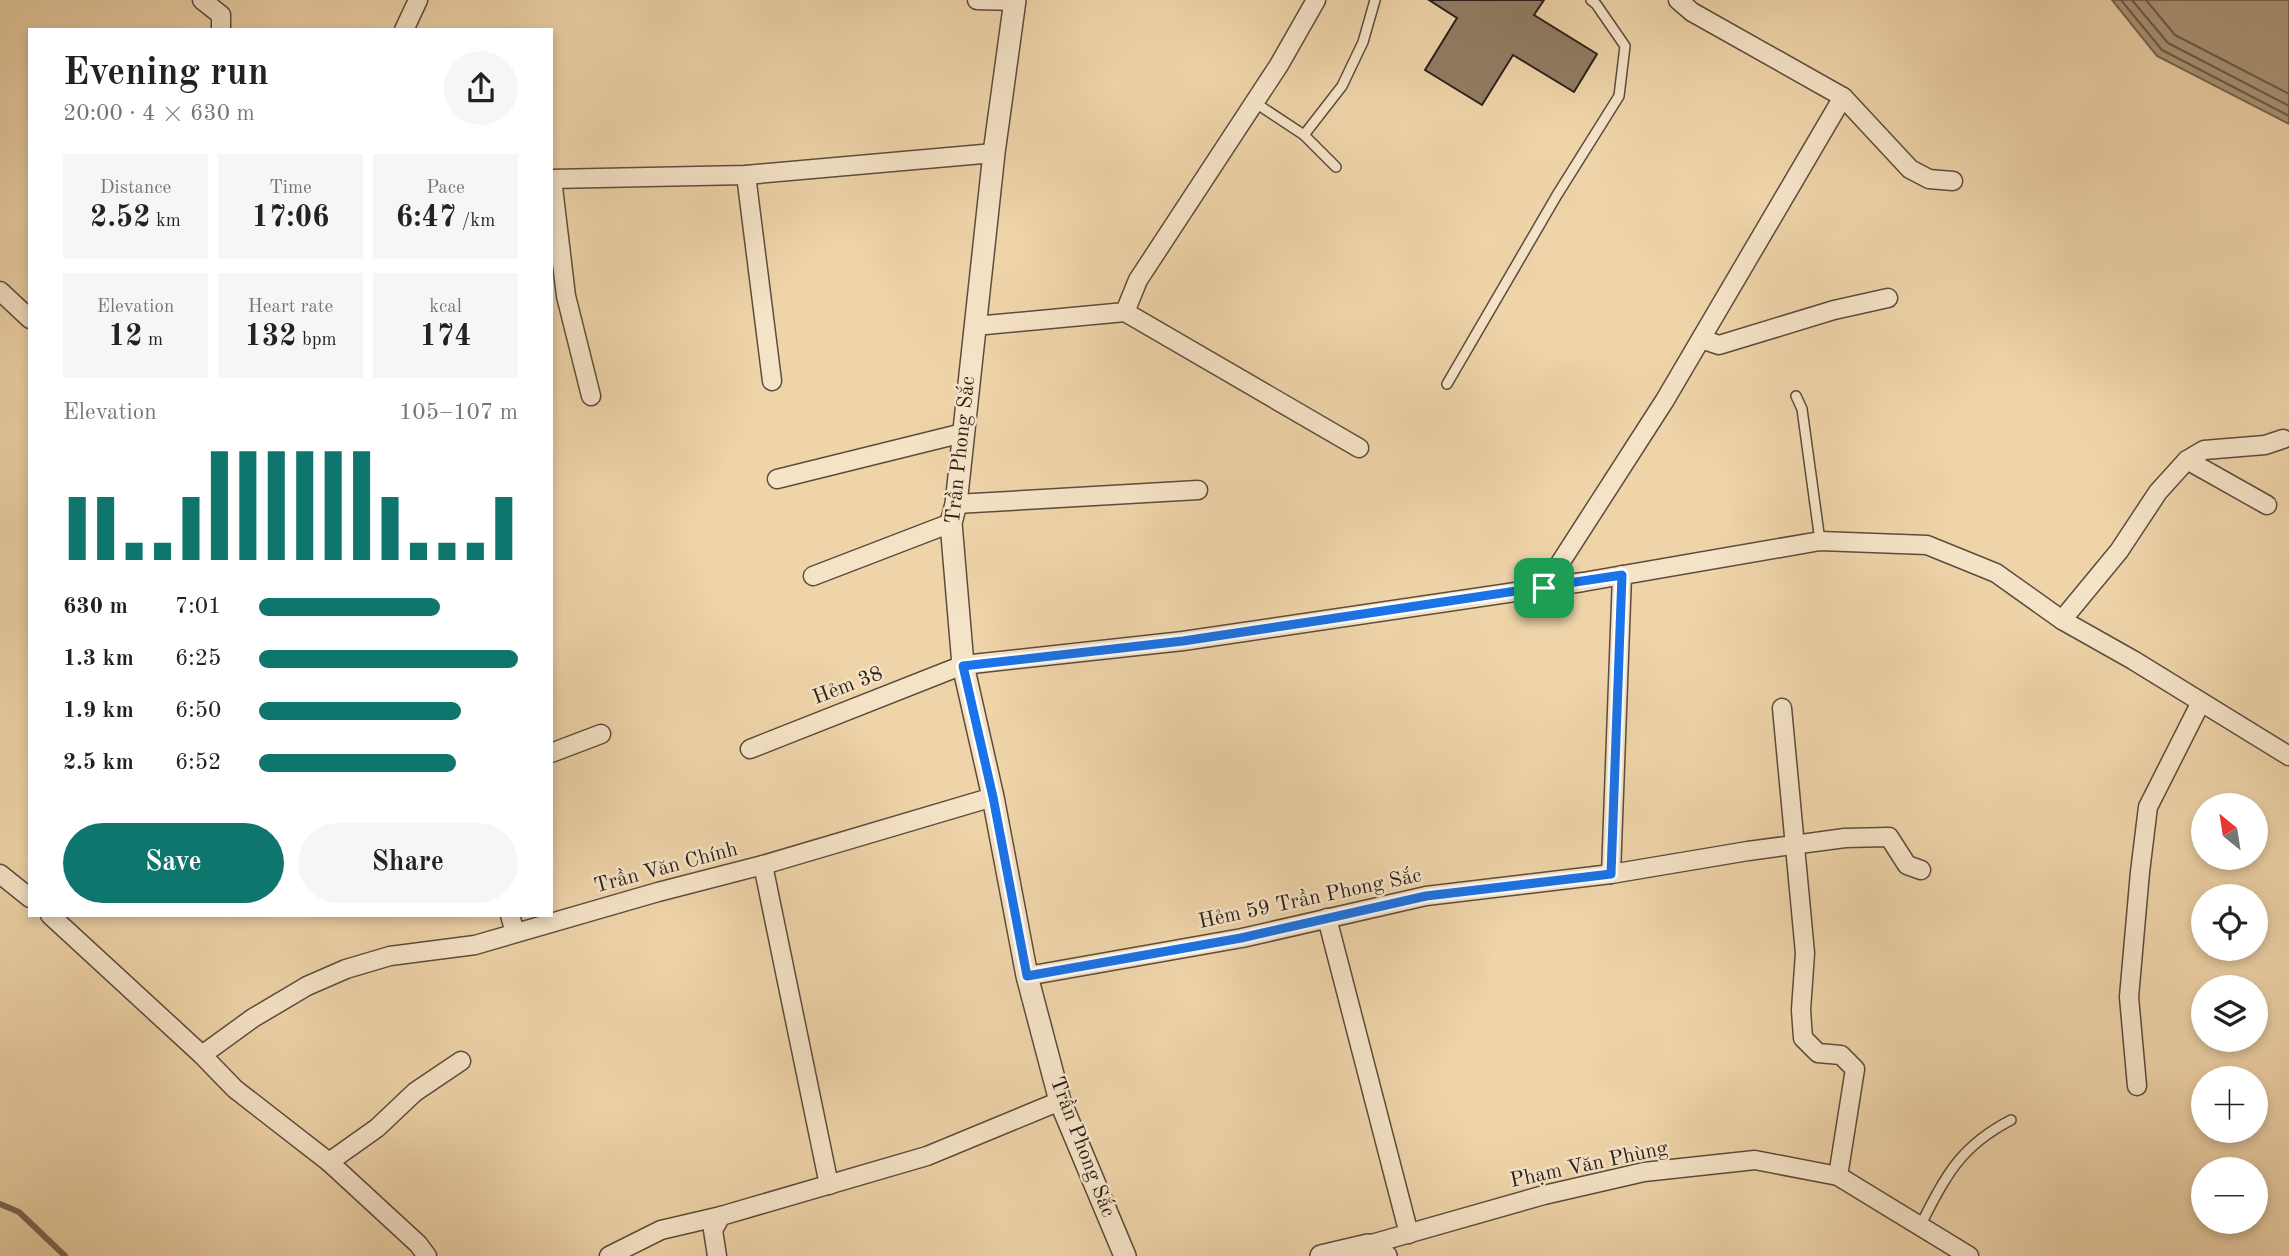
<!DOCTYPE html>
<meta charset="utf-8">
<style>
:root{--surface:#fff;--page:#f6f6f6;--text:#222;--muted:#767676;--accent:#0f766e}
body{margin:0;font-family:"Old Standard TT",serif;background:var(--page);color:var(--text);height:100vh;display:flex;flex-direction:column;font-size:26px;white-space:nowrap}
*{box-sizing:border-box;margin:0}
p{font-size:23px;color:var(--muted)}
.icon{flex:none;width:38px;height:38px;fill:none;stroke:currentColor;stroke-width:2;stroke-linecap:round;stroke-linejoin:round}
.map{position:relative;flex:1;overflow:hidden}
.panel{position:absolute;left:28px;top:28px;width:525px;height:889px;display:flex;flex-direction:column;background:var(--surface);border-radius:0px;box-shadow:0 4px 10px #0003}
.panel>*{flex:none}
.needle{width:46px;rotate:330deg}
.buttons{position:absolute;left:2191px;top:793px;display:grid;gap:14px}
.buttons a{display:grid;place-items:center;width:77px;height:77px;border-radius:50%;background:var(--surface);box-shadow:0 4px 10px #0003;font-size:35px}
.pin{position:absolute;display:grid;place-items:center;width:60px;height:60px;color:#fff;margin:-30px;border-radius:14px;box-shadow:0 4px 10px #0006}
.round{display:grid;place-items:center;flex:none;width:74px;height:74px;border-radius:37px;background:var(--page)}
.headline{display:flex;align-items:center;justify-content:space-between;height:119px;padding:0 35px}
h1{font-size:38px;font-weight:800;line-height:52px}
.metrics{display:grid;grid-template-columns:repeat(3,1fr);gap:10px;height:119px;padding:7px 35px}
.metrics div{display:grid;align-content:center;border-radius:0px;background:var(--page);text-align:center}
.metrics b{font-size:30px;font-weight:800}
.metrics small{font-size:19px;font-weight:400}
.metrics p{font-size:19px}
.chart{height:196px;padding:14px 35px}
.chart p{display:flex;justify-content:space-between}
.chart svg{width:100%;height:126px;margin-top:7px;stroke:var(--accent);stroke-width:6}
.action{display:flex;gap:14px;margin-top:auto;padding:14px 35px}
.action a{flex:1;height:80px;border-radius:42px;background:var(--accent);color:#fff;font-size:28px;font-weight:800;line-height:80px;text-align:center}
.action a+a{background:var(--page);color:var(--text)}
ul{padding:0 35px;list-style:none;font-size:23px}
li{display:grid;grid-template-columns:112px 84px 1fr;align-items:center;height:52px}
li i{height:18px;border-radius:9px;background:var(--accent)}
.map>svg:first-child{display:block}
</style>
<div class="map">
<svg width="2289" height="1256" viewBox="0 0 2289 1256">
<rect width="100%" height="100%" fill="#efd4a9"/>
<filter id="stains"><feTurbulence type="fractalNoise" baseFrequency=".00286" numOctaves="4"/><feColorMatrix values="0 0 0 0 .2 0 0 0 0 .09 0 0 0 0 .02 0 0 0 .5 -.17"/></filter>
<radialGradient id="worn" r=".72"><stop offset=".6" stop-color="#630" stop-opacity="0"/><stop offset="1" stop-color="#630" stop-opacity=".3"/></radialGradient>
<!-- water -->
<polygon fill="#ac9678" stroke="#786652" stroke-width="2" points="2112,0 2289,0 2289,124 2157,56"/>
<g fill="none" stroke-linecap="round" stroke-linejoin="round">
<!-- shore -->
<g stroke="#6c5a48" stroke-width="2">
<polyline points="2121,0 2162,50 2289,116"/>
<polyline points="2132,0 2168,43 2289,106"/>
<polyline points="2146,0 2175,35 2289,94"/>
</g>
<!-- stream -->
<polyline stroke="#786652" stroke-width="6" points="0,1204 19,1212 65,1256"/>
</g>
<!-- building -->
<polygon fill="#917d64" stroke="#2b1f19" stroke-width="2" points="1429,0 1544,0 1534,15 1597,54 1574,92 1513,55 1482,105 1425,70 1457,18"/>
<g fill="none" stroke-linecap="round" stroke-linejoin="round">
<!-- service casing -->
<g stroke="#5c4c3d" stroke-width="12">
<g id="service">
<polyline points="1254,102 1304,135"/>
<polyline points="1336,167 1304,135 1342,86 1363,42 1375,0"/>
<polyline points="1447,384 1557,195 1619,96 1625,46 1596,4 1591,0"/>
<polyline points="1796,396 1802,409 1820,541"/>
<path d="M1920,1226C1946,1176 1959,1147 2011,1120"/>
</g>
</g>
<!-- minor casing -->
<g stroke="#5c4c3d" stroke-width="21">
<g id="minor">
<polyline points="202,0 221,15 221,30"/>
<polyline points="977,0 1015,1"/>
<polyline points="1678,0 1692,12 1843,97 1910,169 1929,179 1953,181"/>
<polyline points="404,30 418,0"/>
<polyline points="746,175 772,381"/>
<polyline points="551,179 746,175 994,153"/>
<polyline points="552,179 566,296 591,396"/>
<polyline points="0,291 30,319"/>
<polyline points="1125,312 1359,448"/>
<polyline points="975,326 1125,312 1138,280 1279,65 1316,0"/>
<polyline points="1701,339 1719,345 1834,310 1888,298"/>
<polyline points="2187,460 2267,505"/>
<polyline points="777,479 963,433"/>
<polyline points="956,504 1198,490"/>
<polyline points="813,576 951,523"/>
<polyline points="1544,588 1665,400 1843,97"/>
<polyline points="2062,620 2119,551 2158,492 2187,460 2204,450 2265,445 2283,439"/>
<polyline points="1782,708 1805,953 1801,1010 1803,1038 1818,1053 1841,1055 1855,1069 1838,1176"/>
<polyline points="750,749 963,665 1183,641 1583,582 1820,541 1927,545 1996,573 2062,620 2133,660 2289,756"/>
<polyline points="551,753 601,734"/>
<polyline points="763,865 829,1185"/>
<polyline points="0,874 30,898"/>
<polyline points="1611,874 1622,575"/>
<polyline points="50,915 202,1055 253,1018 307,986 346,969 390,956 475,945 658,892 763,865 993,797"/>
<polyline points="510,915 515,933"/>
<polyline points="1327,918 1409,1234"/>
<polyline points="1027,976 1242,938 1426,896 1611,874 1748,851 1845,838 1889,837 1907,865 1921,870"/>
<polyline points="202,1055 235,1089 329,1162 377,1128 415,1092 461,1061"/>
<polyline points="2137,1086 2129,997 2140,872 2148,807 2201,702"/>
<polyline points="329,1162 418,1244 427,1256"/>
<polyline points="1368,1245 1544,1195 1644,1172 1755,1160 1838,1176 1969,1256"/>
<polyline points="609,1256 661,1230 721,1216"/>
<polyline points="717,1256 713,1230 721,1216 927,1156 1060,1101"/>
</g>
</g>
<!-- tertiary casing -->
<g stroke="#5c4c3d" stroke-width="24">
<g id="tertiary">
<polyline points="1015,0 994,153 956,504 951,523 963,665 993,797 1027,976 1060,1101 1125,1256"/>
<polyline points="1321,1256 1368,1245 1386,1256"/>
</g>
</g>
<!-- service -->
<use href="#service" stroke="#f5e3c7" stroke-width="9"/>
<!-- minor -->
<use href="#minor" stroke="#f5e3c7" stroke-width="18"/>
<!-- tertiary -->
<use href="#tertiary" stroke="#f5e3c7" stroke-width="21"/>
</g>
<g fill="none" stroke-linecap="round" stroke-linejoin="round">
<!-- route casing -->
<g stroke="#fff" stroke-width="14">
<polygon id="route" points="1622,575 1611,874 1426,896 1241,938 1027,976 993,797 963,666 1183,641"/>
</g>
<!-- route -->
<use href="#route" stroke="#1a73e8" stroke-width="9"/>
</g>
<g text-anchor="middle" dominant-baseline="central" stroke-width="5" stroke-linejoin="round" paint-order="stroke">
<!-- street labels -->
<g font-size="21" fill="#2b1f19" stroke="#f5e3c7">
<text transform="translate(961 450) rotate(-84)">Trần Phong Sắc</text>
<text transform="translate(848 686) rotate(-21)">Hẻm 38</text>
<text transform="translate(666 868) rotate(-15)">Trần Văn Chính</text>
<text transform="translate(1310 899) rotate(-12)">Hẻm 59 Trần Phong Sắc</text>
<text transform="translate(1082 1147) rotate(69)">Trần Phong Sắc</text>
<text transform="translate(1589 1165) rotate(-12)">Phạm Văn Phùng</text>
</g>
</g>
<rect width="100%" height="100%" filter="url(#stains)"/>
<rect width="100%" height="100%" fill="url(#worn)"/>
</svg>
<div class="buttons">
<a><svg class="needle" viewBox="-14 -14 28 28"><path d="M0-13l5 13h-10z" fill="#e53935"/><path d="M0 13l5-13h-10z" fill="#767676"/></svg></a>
<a><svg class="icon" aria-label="locate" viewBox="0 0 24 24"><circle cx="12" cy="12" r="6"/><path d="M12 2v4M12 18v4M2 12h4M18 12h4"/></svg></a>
<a><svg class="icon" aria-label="layers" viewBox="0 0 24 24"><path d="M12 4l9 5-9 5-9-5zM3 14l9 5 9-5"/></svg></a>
<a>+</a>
<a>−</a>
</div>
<div class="pin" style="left:1544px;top:588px;background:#1e9e55"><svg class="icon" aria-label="arrive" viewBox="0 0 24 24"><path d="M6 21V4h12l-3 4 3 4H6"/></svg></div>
<section class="panel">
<div class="headline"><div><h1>Evening run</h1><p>20:00 · 4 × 630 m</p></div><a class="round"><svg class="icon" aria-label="share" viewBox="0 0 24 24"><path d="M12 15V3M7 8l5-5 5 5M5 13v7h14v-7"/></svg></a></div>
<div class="metrics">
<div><p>Distance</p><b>2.52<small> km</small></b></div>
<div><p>Time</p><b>17:06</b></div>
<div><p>Pace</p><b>6:47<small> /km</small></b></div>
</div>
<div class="metrics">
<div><p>Elevation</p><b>12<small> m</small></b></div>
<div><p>Heart rate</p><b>132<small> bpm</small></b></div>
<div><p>kcal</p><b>174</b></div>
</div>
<div class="chart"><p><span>Elevation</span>105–107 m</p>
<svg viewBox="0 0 160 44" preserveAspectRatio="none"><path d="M5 44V22M15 44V22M25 44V38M35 44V38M45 44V22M55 44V6M65 44V6M75 44V6M85 44V6M95 44V6M105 44V6M115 44V22M125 44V38M135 44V38M145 44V38M155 44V22"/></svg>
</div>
<ul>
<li><b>630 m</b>7:01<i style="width:70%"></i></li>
<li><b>1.3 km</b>6:25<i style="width:100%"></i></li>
<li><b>1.9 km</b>6:50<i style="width:78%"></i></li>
<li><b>2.5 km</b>6:52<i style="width:76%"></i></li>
</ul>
<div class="action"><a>Save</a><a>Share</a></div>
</section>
</div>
